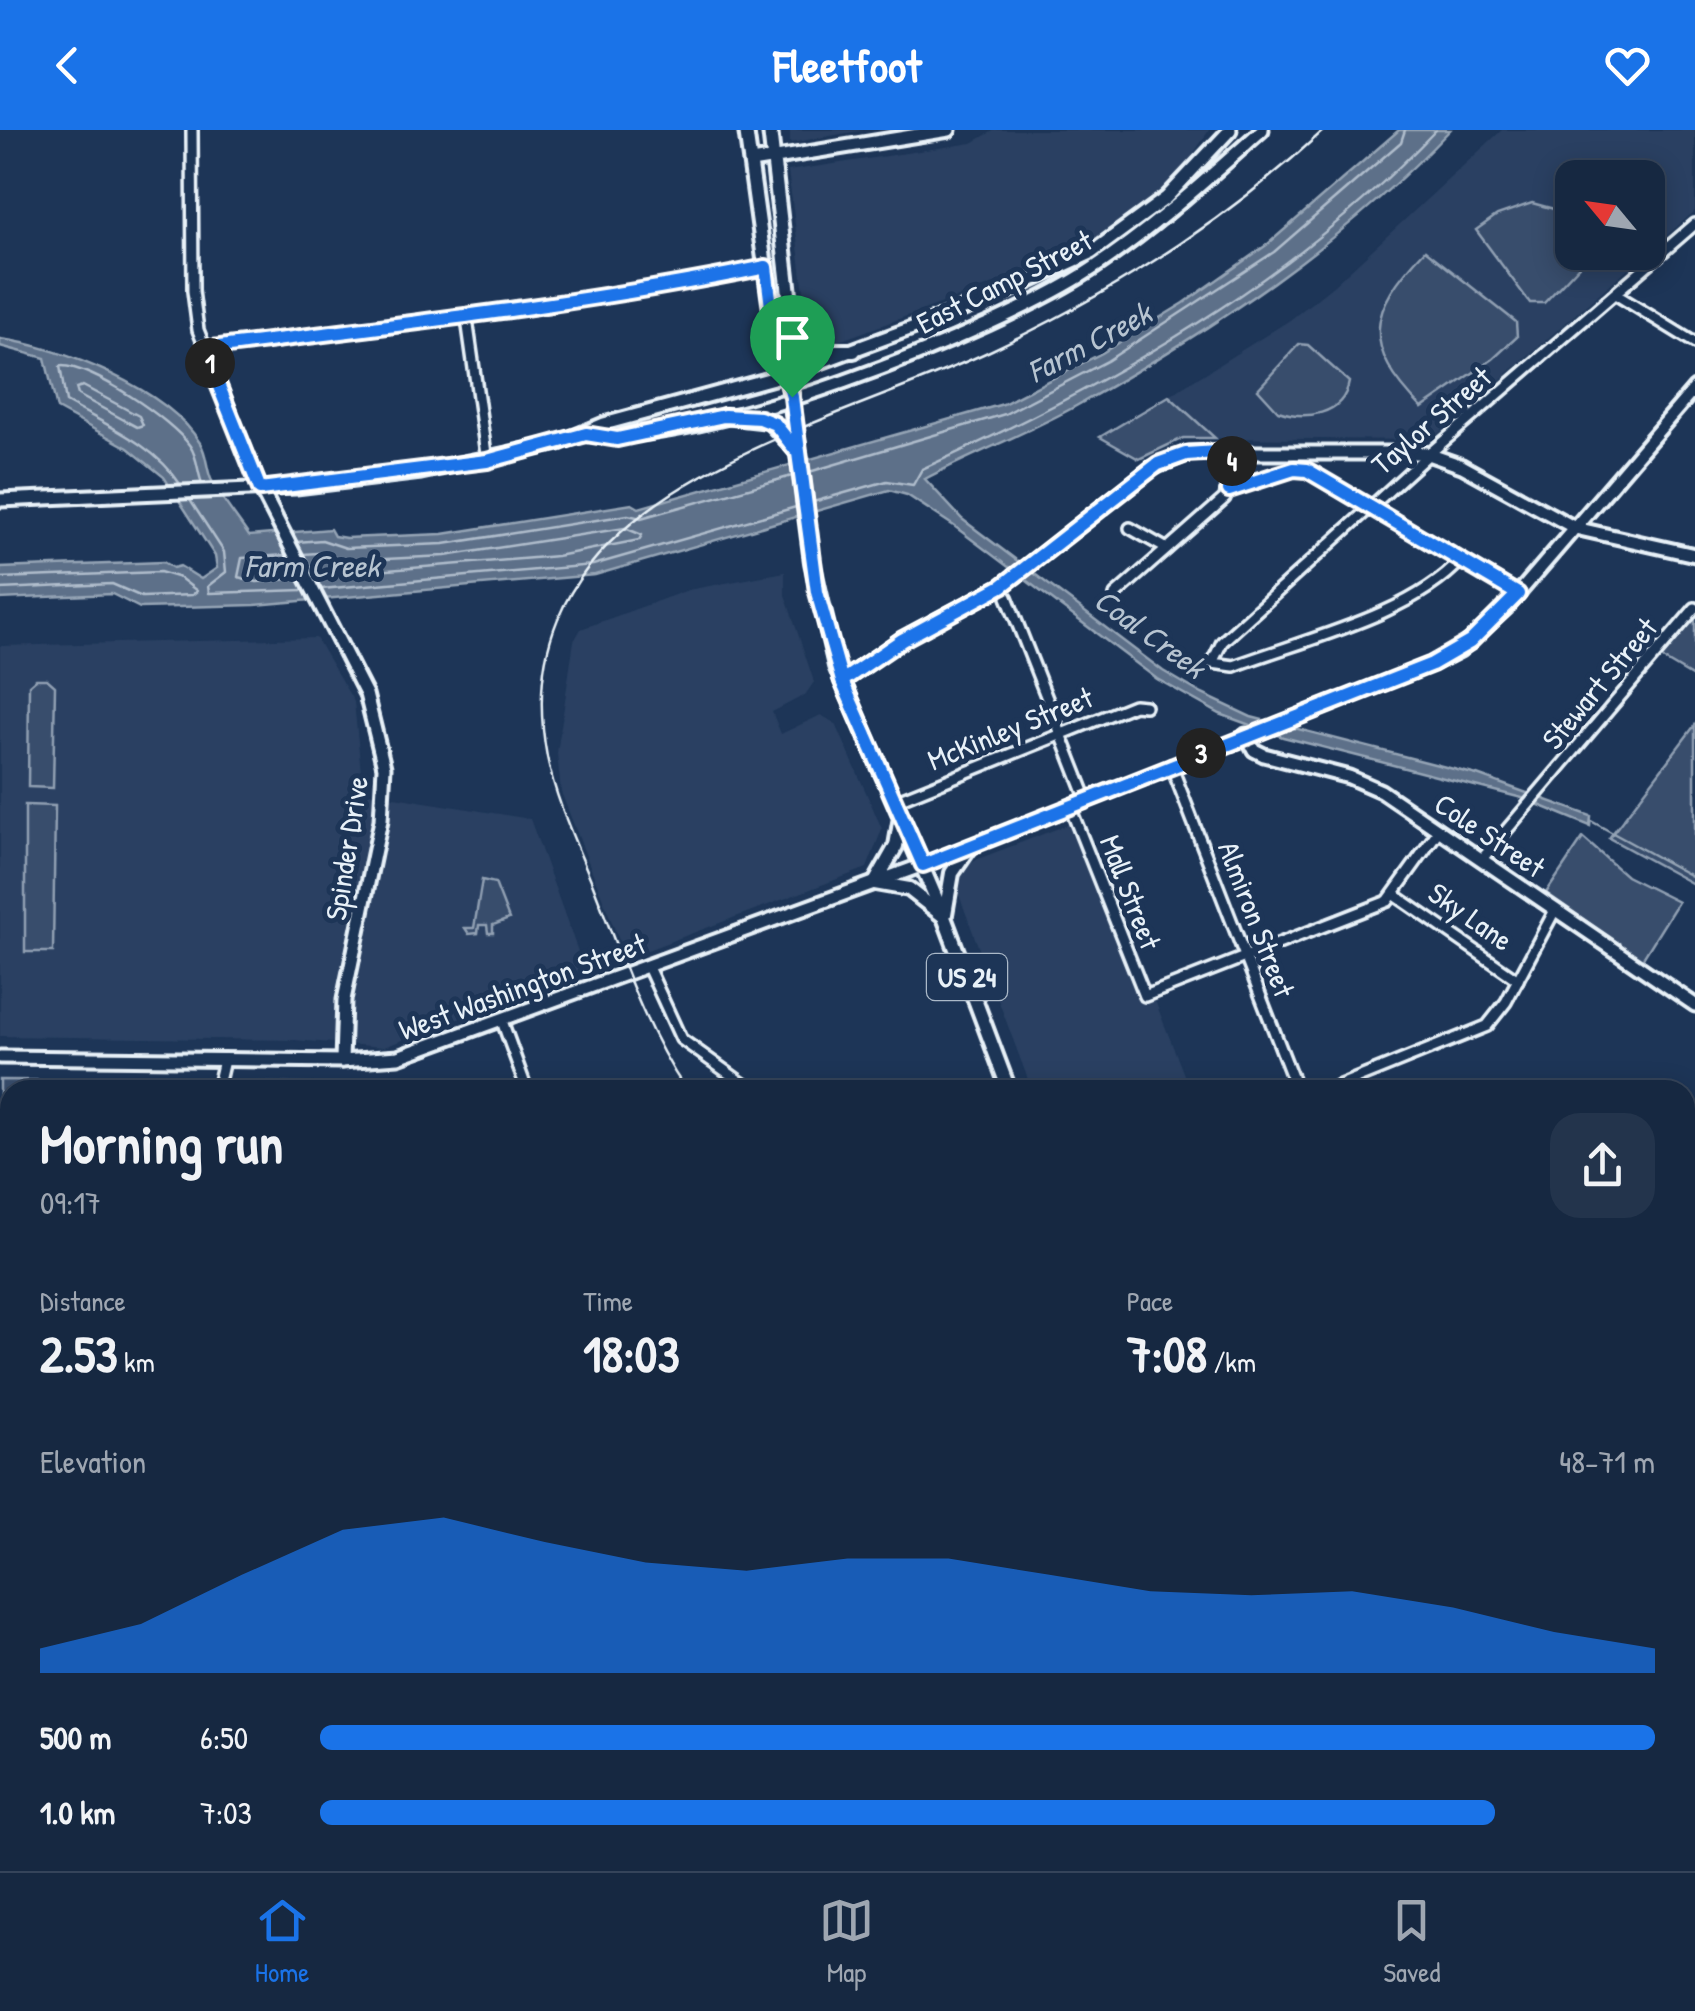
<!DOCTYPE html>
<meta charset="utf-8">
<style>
:root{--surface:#162841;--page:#23344c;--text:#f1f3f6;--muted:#9ea6b1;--line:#35445a;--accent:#1a73e8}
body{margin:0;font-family:"Patrick Hand",sans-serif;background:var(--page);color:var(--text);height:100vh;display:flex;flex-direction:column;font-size:38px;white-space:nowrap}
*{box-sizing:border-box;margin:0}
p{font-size:32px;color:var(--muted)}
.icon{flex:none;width:55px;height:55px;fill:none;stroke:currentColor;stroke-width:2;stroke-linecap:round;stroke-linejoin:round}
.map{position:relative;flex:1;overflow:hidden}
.sheet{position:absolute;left:0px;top:950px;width:1695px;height:792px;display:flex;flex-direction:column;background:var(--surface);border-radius:30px 30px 0 0;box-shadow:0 5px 25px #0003,0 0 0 2px var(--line)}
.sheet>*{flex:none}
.needle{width:65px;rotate:299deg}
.buttons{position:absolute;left:1555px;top:30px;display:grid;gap:20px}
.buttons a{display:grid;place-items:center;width:110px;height:110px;border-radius:20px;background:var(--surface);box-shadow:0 5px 25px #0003,0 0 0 2px var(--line);font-size:50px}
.pin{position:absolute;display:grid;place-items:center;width:85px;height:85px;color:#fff;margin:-102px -42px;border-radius:50% 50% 50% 0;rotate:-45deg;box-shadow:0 0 10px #0007}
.pin .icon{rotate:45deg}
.km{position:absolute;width:50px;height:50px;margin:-25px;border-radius:50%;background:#222;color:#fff;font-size:28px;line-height:50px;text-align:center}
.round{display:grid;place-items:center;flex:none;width:105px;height:105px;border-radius:30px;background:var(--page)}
.summary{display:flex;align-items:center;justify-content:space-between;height:170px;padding:0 40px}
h1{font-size:55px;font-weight:800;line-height:75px}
.figures{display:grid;grid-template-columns:repeat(3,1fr);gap:15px;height:170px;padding:10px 40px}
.figures div{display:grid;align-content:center}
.figures b{font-size:50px;font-weight:800}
.figures small{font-size:28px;font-weight:400}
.figures p{font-size:28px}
.chart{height:280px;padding:20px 40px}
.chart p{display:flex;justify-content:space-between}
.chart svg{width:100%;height:180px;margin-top:10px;fill:var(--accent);opacity:.7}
ul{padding:0 40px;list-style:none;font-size:32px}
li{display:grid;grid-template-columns:160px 120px 1fr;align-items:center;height:75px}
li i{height:25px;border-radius:12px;background:var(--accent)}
header{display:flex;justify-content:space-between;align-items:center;height:130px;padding:0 40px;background:var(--accent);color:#fff;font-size:45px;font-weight:800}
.menu{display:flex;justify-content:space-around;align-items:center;height:140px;border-top:2px solid var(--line);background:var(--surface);font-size:28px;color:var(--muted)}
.menu a{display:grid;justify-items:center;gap:5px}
.menu .selected{color:var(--accent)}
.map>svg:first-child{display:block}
</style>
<header><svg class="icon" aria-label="back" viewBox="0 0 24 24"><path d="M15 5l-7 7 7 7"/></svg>Fleetfoot<svg class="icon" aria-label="heart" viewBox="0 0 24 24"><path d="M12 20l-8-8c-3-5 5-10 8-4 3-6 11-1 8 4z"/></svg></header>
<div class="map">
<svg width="1695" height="1741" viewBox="0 0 1695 1741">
<rect width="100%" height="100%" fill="#1d3557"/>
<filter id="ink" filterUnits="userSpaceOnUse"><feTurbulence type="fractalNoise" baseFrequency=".01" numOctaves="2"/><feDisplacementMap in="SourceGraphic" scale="20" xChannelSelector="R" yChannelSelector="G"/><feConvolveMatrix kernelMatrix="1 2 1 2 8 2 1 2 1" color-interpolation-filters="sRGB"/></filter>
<g filter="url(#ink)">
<!-- built -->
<g fill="#2a4162">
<polygon points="790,0 864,0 790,13"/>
<polygon points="995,0 1209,0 1179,46 1107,104 1024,143 836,212 819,204 805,169 788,41 972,13"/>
<polygon points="1502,0 1695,0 1695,81 1648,122 1648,48 1572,48 1572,122 1647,122 1431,310 1215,308 1169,266 1290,190 1333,156"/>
<polygon points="785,442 785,465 814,552 805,565 772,582 781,604 821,585 836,594 882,699 867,738 626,828 561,662 557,623 574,511 581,499 688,460"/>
<polygon points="316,508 354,572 363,662 530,689 585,841 384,917 294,910 0,906 0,516"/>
<polygon points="1077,691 1085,692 1190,960 1032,960 956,757 965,737 978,729"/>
<polygon points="249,950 314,953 326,960 237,960"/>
</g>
<!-- green -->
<g fill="#374d6c" stroke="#909fb2" stroke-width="2.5">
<polygon points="1532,73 1572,84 1572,122 1591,123 1544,173 1530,173 1476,100 1497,85"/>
<path d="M1425,120L1516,192L1517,207L1493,229L1422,278C1361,216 1367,181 1425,120Z"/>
<path d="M1299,214L1308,215L1349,252C1343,286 1305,290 1278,281L1258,259Z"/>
<polygon points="1169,266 1215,308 1183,308 1139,329 1100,307"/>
<polygon points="1695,488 1695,548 1661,528"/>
<polygon points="36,549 47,549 55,556 53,658 28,657 29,555"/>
<polygon points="1695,595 1695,755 1609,708"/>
<polygon points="25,675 55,676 53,822 25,822"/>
<polygon points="1583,708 1626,746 1678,772 1642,830 1546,763"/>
<polygon points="482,750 495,753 509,789 493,795 493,803 488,803 487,795 479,795 478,803 469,804 465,798 474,798"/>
<polygon points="0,950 198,951 197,960 10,960 10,1034 0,1001"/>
</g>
<!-- water -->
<path fill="#5d7089" stroke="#95a4b5" stroke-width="2.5" d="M1399,0H1450C1343,113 1212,200 1076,276C1028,303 974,323 925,349L962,389L1163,541L1202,564L1251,587L1477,645L1591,686L1590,696L1522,668L1283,607L1220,584L1157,549L954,396L907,365L889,360L595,445L255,475L140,478L112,464L0,469V438L163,432L173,438L180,436L201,449L217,438L215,426L164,347L128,318L57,279L45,228L0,216V209C59,216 168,259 200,313C207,324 206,337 211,349C221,369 237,388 249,406L330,399L334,406L346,408L443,404L632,374L639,378L1003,274L1102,223L1184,173L1268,114Z"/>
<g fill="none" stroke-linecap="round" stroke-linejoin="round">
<!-- shore -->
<g stroke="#b0bdcc" stroke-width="2.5">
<polygon points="83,256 139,286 143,295 137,297 78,265 76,258"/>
<polyline points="809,342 1005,284 1107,231 1274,122 1401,12 1405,0"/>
<path d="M180,354C155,315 106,295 66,272L60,236C90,234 172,290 190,316C198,328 197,341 202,353"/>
<polyline points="190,370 224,422 226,442 208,456 209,463 304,460"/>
<path d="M813,372L887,351L913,355L922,339C1109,255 1294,150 1436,0"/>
<polyline points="297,412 322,410 346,418 444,414 628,385 641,388 792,346"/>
<polyline points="303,424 318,423 346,431 445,426 625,398 642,405 639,410 557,426 315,446"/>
<polyline points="286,425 242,428 238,447 257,452 298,448"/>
<polyline points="0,448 160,442 180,448 197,461 192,465 142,467 112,454 0,459"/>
<polyline points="321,459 593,435 796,377"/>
</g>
<!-- stream -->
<g stroke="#95a4b5" stroke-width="2.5">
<polyline points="1591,691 1695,748"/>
<polyline points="985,1732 985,1741"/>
<polyline points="117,1741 123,1732"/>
</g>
<!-- street casing -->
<g stroke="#e8f1f8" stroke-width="16">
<g id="street">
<polyline points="192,0 193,161 198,200 261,359"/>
<polyline points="1615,164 1695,213"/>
<polyline points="467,189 487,331"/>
<path d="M205,219C393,195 580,175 766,137"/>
<polyline points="1229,360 1295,339 1307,340 1519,464"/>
<polyline points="1130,398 1167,419"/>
<path d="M1461,430C1412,485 1303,510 1234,536L1212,533L1222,512L1429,324L1695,94"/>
<polyline points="1115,465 1225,368 1233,321"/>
<polyline points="1007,467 1087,670"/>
<polyline points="1171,635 1297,960"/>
<polyline points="895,671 1134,575 1145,576"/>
<polyline points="1070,677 1145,866 1388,771 1439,700"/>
<polyline points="1482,729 1695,478"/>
<polyline points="1395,765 1518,850"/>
<polyline points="648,837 681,909 752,960"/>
<polyline points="502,891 527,960"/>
<polyline points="217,960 224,930"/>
<polyline points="1328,960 1487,896 1506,872 1555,780"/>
<polyline points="0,1084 10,1081"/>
<polyline points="0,1287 10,1294"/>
<polyline points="1685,1397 1695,1385"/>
<polyline points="6,1441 10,1435"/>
<polyline points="1685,1669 1695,1671"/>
<polyline points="174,1732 188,1741"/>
<polyline points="1229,1732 1229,1741"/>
<polyline points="225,1741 230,1732"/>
<polyline points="566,1741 571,1732"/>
<polyline points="1562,1741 1569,1732"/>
</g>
</g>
<!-- secondary casing -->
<g stroke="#e8f1f8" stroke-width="19">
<g id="secondary">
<polyline points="751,32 949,0"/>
<path d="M586,304C695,321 997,202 1092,139C1153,99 1208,48 1262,0"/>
<polyline points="261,359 366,564 384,637 381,690 344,870 342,931"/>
<polyline points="0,370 296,357 421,342 559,313 604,294 788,244 993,168 1091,123 1166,68 1230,0"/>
<polyline points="842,551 902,509 1002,456 1152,338 1189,323 1425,323 1462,336 1575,398 1695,425"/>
<polyline points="1246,605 1254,620 1264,625 1349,647 1381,661 1695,875"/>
<polyline points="0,927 342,931 398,927 923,735 1432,534 1460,520 1506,478 1695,258"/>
<polyline points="1685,1249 1695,1256"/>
</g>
</g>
<!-- primary casing -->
<g stroke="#e8f1f8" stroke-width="20">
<g id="primary">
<polyline points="746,0 775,208 788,244 812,432 836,536 944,787 1009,960"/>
<polyline points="770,0 794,207 789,241"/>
<polyline points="793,189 819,221 854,221"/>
<polyline points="725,286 769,291 797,321"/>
<polyline points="875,753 909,759 942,785"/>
<polyline points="875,753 896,716 901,687"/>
<polyline points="945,784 952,743 970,717"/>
<polyline points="0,1475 10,1480"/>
<polyline points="0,1564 10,1562"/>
<polyline points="0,1578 10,1575"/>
<polyline points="0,1674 10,1664"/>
<polyline points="1105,1732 1107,1741"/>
</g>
</g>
<!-- street -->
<use href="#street" stroke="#1d3557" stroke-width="9"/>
<!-- secondary -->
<use href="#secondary" stroke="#1d3557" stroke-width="11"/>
<!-- primary -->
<use href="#primary" stroke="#1d3557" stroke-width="12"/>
<!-- rail -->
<g stroke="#e8f1f8" stroke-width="2.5">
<path d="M686,960C644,898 620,824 593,755C576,713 556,671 547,627C497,361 816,304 992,220C1113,163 1226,91 1324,0"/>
<polyline points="1001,1741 1001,1732"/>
</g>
</g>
</g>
<g fill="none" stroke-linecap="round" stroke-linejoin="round" filter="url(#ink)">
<!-- route casing -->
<g stroke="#fff" stroke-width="20">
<path id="route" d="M792,267L775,208L766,137C580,175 393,195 204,219L260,359L487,331L586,304L617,309L724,286L760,288L775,294L798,323L817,462L842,551L923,735L1432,534L1470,512L1518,464L1307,340L1294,339L1229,360L1233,321L1186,324L1158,334L1002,456L902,510L842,551L817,462L792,267"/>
</g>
<!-- route -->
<use href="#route" stroke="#1a73e8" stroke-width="12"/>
</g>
<g text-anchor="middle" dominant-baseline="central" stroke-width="10" stroke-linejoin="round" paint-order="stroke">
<!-- shield labels -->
<rect fill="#1d3557" stroke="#abb9c8" stroke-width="2.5" x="927" y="824" width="80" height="46" rx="8"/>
<g font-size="28" font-weight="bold" fill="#e8f1f8">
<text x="967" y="847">US 24</text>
</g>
<!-- street labels -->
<g font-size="30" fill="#e8f1f8" stroke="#1d3557">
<text transform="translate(1004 151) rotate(-27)">East Camp Street</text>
<text transform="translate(1431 290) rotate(-41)">Taylor Street</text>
<text transform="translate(1599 553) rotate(-50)">Stewart Street</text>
<text transform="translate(1010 598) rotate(-22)">McKinley Street</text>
<text transform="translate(1490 705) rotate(34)">Cole Street</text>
<text transform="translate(346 718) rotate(-81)">Spinder Drive</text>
<text transform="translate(1131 762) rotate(69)">Mall Street</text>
<text transform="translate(1471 786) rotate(35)">Sky Lane</text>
<text transform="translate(1257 789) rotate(69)">Almiron Street</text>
<text transform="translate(522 856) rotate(-20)">West Washington Street</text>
</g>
<!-- water labels -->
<g font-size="32" font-style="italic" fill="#b7c4d1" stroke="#1d3557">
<text transform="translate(1089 212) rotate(-28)">Farm Creek</text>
<text x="312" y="435">Farm Creek</text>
<text transform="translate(1150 503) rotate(36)">Coal Creek</text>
</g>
</g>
</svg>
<div class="buttons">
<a><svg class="needle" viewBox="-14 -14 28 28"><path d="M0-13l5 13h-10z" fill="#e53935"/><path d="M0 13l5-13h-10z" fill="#9ea6b1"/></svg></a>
</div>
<div class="pin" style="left:792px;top:267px;background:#1e9e55"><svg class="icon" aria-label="arrive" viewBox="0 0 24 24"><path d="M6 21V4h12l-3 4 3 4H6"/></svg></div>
<b class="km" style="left:210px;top:233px">1</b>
<b class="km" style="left:1201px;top:623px">3</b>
<b class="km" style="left:1232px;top:331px">4</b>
<section class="sheet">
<div class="summary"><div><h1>Morning run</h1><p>09:17</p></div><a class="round"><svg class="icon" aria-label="share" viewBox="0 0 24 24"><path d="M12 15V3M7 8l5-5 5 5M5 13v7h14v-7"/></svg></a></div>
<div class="figures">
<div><p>Distance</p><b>2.53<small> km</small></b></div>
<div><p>Time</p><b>18:03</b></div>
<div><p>Pace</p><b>7:08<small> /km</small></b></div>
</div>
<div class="chart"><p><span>Elevation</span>48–71 m</p>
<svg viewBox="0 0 160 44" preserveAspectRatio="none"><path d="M0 44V38L10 32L20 20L30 9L40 6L50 12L60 17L70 19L80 16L90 16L100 20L110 24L120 25L130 24L140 28L150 34L160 38V44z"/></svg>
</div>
<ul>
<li><b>500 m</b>6:50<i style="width:100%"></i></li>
<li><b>1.0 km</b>7:03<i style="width:88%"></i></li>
</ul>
</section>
</div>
<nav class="menu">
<a class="selected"><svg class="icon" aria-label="home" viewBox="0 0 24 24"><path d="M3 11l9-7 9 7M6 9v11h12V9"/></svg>Home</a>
<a><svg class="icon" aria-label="map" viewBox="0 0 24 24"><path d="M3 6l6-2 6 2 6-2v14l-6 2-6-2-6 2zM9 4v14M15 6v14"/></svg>Map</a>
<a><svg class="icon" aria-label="saved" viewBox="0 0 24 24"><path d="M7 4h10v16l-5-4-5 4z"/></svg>Saved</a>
</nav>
